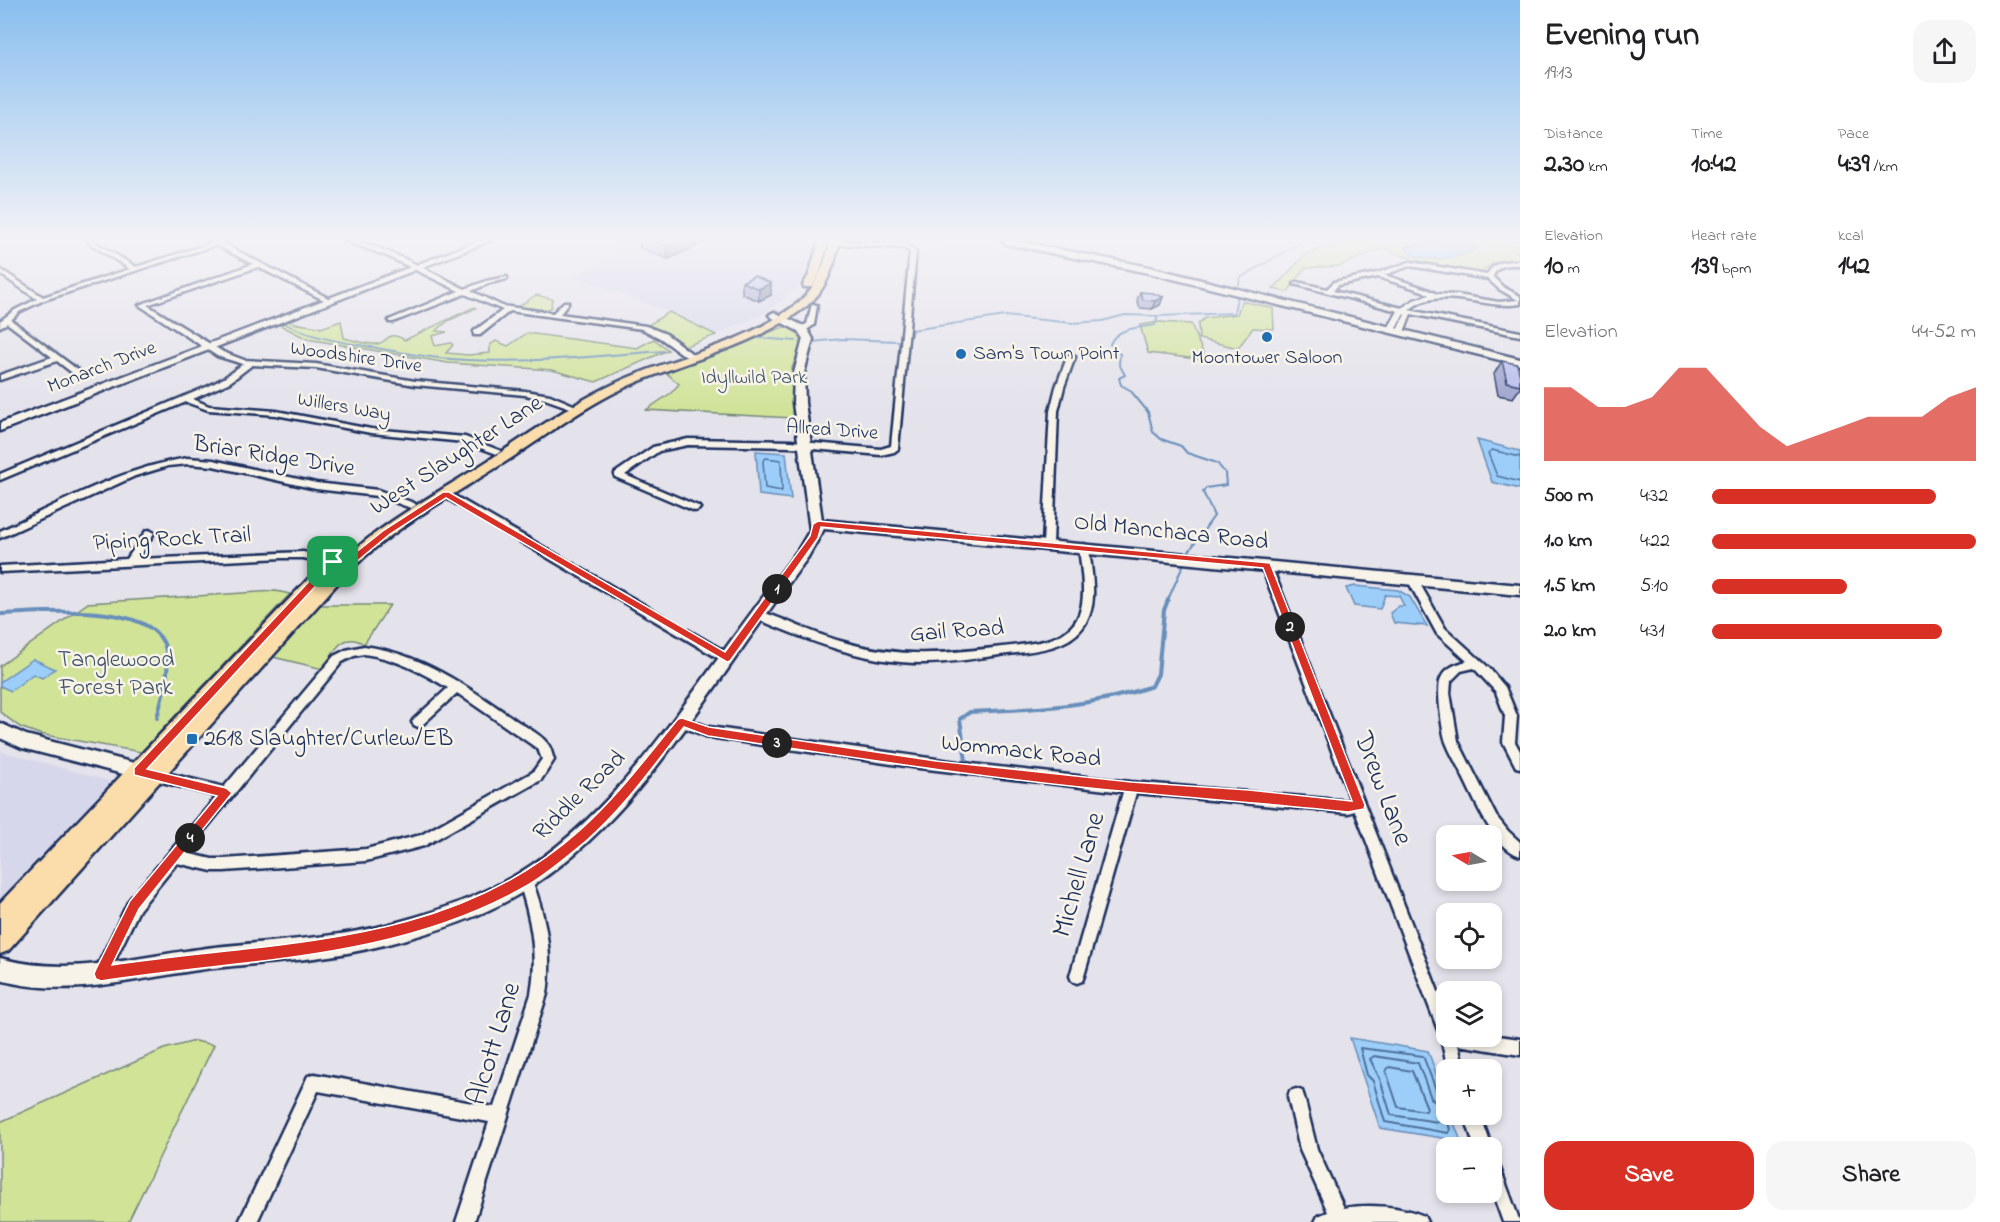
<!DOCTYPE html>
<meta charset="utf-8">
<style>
:root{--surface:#fff;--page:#f6f6f6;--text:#202124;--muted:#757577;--accent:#d93025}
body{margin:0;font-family:"Indie Flower",sans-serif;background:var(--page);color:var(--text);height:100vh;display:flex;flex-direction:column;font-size:22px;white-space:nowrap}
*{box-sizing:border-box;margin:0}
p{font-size:20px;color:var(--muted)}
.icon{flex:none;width:33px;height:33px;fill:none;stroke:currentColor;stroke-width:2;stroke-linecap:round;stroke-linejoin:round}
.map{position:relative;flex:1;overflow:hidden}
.drawer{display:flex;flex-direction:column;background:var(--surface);width:480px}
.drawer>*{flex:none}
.needle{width:39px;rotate:280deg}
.fabs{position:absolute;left:1436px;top:825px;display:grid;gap:12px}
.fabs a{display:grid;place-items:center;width:66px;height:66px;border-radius:12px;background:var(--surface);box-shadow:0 3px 9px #0003;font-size:30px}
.pin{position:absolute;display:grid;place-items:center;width:51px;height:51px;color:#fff;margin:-26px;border-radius:12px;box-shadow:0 3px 9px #0006}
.km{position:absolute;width:30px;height:30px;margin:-15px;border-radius:50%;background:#222;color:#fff;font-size:16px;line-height:30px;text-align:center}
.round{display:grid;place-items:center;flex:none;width:63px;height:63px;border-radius:18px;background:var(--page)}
.overview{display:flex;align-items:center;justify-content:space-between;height:102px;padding:0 24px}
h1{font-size:33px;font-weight:700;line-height:45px}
.figures{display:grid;grid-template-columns:repeat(3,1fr);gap:9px;height:102px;padding:6px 24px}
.figures div{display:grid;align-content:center}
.figures b{font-size:26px;font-weight:700}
.figures small{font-size:16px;font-weight:400}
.figures p{font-size:16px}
.chart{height:168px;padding:12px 24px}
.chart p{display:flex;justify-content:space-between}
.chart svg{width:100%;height:108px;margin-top:6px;fill:var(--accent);opacity:.7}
.action{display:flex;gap:12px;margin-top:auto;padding:12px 24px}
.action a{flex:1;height:69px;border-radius:18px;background:var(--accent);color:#fff;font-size:24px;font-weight:700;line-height:69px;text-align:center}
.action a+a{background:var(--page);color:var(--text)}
ul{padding:0 24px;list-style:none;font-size:20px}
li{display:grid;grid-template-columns:96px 72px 1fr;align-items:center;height:45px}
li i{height:15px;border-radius:8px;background:var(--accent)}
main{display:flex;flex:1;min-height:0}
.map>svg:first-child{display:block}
</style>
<main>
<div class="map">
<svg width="1520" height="1222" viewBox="0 0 1520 1222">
<rect width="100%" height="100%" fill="#e4e2ea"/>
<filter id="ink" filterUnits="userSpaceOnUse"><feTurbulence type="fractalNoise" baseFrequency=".0167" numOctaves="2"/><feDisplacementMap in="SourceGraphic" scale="12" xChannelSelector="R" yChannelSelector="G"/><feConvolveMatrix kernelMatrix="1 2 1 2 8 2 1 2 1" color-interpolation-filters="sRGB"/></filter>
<g filter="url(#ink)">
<!-- built -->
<g fill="#d6d7eb">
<polygon points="625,241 816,241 807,278 802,285 763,314 716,335 685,318 573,276 611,260 613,246"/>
<polygon points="844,241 956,241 956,247 906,244"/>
<polygon points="0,751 109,781 109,789 0,903"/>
</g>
<!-- green -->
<g fill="#d0e397" stroke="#76897a" stroke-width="1.5">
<path d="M1343,241H1520V251H1516L1520,255V260L1493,263L1481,273C1446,268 1416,262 1383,248L1339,266L1305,268L1288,292L1273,289L1305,255Z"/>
<polygon points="536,295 553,299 551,303 552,307 546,310 518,307"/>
<polygon points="1242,301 1273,308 1274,329 1253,328 1238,348 1199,339 1198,324 1205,318 1237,314"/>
<path d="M474,307L476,308L448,321L436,331L447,332L432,336L435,346L451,343L453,345L446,353L468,355L490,353V345L496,341L508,346L527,333L637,348L654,339L668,350L596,382L552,370L448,363L307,339L278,324L286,320C299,327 309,323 321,328L341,321L344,338C354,340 365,344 374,344C390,345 384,328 405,340Z"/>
<polygon points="669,312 716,335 686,346 668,333 648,325"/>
<polygon points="1159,322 1191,324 1206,360 1148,353 1140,325"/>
<polygon points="787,326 800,333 801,344 792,368 794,418 646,410 671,393 679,384 663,370"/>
<polygon points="276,591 290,594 141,752 39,734 20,727 0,712 0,666 88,603"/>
<path d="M320,605H390L364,644C341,630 333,654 323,669L273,657Z"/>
<polygon points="195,1041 214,1045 128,1222 0,1222 0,1122 164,1049"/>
</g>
<!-- water -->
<g fill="#9ccef9" stroke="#688ebb" stroke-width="1.5">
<path d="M1444,241H1463L1477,249C1459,258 1421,266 1405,248V246Z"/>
<polygon points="1477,440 1520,451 1520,489 1492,482"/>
<polygon points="756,451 786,453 791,499 759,495"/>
<polygon points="1355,586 1398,590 1410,597 1427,626 1394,623 1390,613 1399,606 1404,606 1399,596 1385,595 1380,609 1354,606 1346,588"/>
<polygon points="33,659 55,669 42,678 33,674 11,691 0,686 0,682"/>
<polygon points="1350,1038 1428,1051 1446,1100 1446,1114 1451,1115 1461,1141 1380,1128"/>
</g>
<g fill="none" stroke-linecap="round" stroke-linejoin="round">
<!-- shore-far1 -->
<g stroke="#4f6f9c" stroke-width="1.5">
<polyline points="1520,457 1492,450 1488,453 1497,476 1520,482"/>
<polygon points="766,458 781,460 782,491 765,488 763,461"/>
</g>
<!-- shore -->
<g stroke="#4f6f9c" stroke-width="2">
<polygon points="1374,1056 1418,1063 1431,1098 1440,1107 1438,1122 1391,1115 1380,1079 1370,1059"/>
<polygon points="1389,1067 1412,1071 1427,1108 1426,1111 1398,1107 1386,1071"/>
<polyline points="1446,1099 1438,1095 1423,1056 1360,1048 1367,1075 1373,1081 1385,1122 1448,1133 1450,1130 1446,1114"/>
</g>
<!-- stream-far1 -->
<g stroke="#688ebb" stroke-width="2">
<polyline points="1239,285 1240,278 1303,241"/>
<path d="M284,323C311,338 341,342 371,347C403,353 434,359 467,360C532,363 598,356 663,351"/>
<polyline points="759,338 796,341"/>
<polyline points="910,338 912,330 1005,316 1072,323 1102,321 1125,315 1158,316"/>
<polyline points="812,342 842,339 898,341"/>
<path d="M1187,554L1214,516L1203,492L1206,488L1226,485L1225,473L1217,463L1187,453L1181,446L1161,439L1153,432L1148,412L1130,390L1121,385L1119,378L1125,375L1119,364L1120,354L1110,344C1117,327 1139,328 1155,325L1158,316L1234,313L1237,297"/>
<polyline points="1167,602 1185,561"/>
</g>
<!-- stream -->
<g stroke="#688ebb" stroke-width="4">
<path d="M0,614C39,613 155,599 166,650C171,672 162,696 157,718"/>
<path d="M966,761L960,719L970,712C1032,709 1093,707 1152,686L1158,674L1164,610L1168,600"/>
</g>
<!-- street casing -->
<g stroke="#1b2f5e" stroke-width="5">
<g id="street">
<polygon points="89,241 93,241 136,267 212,243 210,241 226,241 222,243 330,299 330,301 326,301 258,267 147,305 223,352 244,360 316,364 415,381 525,391 550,395 583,409 579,411 545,399 525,395 415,385 316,368 252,365 230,382 193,399 209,406 276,411 371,429 465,437 501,451 497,454 464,442 371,433 276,415 208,410 186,402 0,480 0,474 209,386 224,378 243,364 217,356 139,305 253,264 216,245 44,300 19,312 11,320 82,373 75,375 57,361 0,380 0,375 52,357 7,323 0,327 0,321 15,310 37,299 0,274 0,269 43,297 130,269 89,243"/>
<path d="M345,241C373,239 438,276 465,289L486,281L507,277V279L490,283L471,291L502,306L553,313L564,302H568V304L560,314L646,326L666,334L695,356L688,358L660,338L642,329L510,311L480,335H474V331L503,310L465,294L393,322H389V320L459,291L387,256Z"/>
<polygon points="833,241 905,244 916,251 898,449 894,452 881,455 791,447 688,445 659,451 625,475 698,506 700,508 698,510 695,511 615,477 615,473 653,447 688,439 791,441 881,449 891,446 910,252 904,248 835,244 833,243"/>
<path d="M1520,261V265C1509,265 1497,264 1493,277L1503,287L1520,296V304C1484,310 1438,284 1409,310L1520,332V336L1411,314L1404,332L1400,334L1396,332L1405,315L1404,314L1395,330L1391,332L1387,330L1398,311L1294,284L1297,282L1327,289L1334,282L1377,273L1410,262L1487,275C1494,261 1506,261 1520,261ZM1410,266L1488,279L1499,289L1518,300L1499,302L1457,295L1437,294L1427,289L1384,275ZM1378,277L1423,291L1429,295L1414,300L1402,308L1333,291L1338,285Z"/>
<polygon points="812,304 817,305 814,325 805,331 799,331 799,327 807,324"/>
<polygon points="1068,355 1075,357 1064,387 1058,411 1053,544 1048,547 1043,544 1050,411 1056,387"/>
<path d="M188,458L213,460L316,483L378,490L414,503L416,505L411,508L377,496L316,489L213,466L188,464L168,466L135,476L0,538V531C61,503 121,468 188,458Z"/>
<polygon points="446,491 731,655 733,658 731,661 723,661 443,496 441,494"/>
<polygon points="149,530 154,533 138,559 303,552 340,560 345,563 340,566 303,558 282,558 0,572 0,566 127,559 146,531"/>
<path d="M1084,544L1089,547C1091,572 1100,605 1083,627C1067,649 1033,651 1008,654C981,657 953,663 926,663C867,664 809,641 755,618L754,615L759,611C787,620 812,633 840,641C904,660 948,653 1012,646C1034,643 1065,641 1077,619C1088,599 1081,569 1079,547Z"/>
<polygon points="1266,562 1271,565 1446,1012 1446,1036 1491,1036 1491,1035 1520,1039 1520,1055 1458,1045 1464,1070 1448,1070 1441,1038 1355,811 1348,813 1136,793 1084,976 1082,981 1077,983 1072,981 1070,976 1123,792 919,768 708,737 678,725 676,722 678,719 682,717 709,727 972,764 1131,782 1351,801 1261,565"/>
<path d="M1412,576L1416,577L1445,628L1489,668L1505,687L1517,716L1515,742L1520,751V768L1516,767L1503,742L1505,716L1496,692L1474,668L1461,671L1451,681L1450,693L1458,741L1496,816L1508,831L1520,842V856C1492,846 1475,800 1462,775C1457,764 1450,753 1446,742C1442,730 1436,688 1441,678C1446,667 1457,664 1467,661L1437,634L1407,579Z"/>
<path d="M364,646C421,653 471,689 517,721C526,727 540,734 547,743C551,747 552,755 554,760L541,780L424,846L366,861L224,871H212L177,863L139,910L106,979L101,981L96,979L94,974L96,969L129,900L217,796L150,779L148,775L150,771L154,770L224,787L334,656L346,650ZM364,654C395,658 421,672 448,688L414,719L412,722L414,725L418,727L422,725L457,693L538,749L542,759L533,772L421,835L366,849L224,859H212L186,853L342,662L354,656Z"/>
<path d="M525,874L530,875L532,880C546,918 553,954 547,994L474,1222H456L489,1122L318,1091L257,1222H239L308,1076L314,1074L494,1107L531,994C538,954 531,918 518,880L520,875Z"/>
<path d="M1296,1089L1302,1091L1304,1097L1317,1149L1344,1208C1369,1204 1401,1206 1424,1216L1427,1222H1315L1318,1216L1328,1212L1300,1150L1288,1097L1290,1091Z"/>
<polygon points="1464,1114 1480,1114 1492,1148 1491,1152 1491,1148 1475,1148"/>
<polygon points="1491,1157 1497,1160 1520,1222 1503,1222 1491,1189"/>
</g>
</g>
<!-- secondary casing -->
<g stroke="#1b2f5e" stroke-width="5">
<g id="secondary">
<polygon points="479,241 490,241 0,431 0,423"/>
<polygon points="1002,241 1017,241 1149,267 1520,359 1520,365 1149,273 1006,244"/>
<path d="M774,312L806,327L813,339L804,373L805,403L822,520L1520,585V595L824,529L808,557C780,595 752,634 725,673C670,751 615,830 535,884C490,915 433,933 380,946C326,960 270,962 214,968C142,976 72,1000 0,980V958C72,978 143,955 215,947C270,941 325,939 378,927C426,916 476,899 518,874C599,824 657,743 712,667C740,628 769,589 798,550L810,530L793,403L794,373L803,339L798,331L771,317L769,315Z"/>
<polygon points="0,723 26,735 146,766 152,768 155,773 152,778 146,780 22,748 0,738"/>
</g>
</g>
<!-- primary casing -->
<g stroke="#1b2f5e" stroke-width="5">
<g id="primary">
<polygon points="819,241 829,241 819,275 812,287 804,287 803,285 809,275"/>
<path d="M830,241H840C834,266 826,292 804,308C752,348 685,360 626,387C585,406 548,434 510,459C463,489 412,517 370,552C358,562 348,573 337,584L8,951L0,954V903L330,556H340L343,560C386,520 440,492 489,460C531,433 572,403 618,382C677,355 749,344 800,301C818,285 825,263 830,241Z"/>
</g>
</g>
<!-- street -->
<use href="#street" fill="#f7f3e8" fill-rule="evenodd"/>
<!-- secondary -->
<use href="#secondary" fill="#f7f3e8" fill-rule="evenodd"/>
<!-- primary -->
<use href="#primary" fill="#faddab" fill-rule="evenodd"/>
</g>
<!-- wall -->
<g fill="#9da2cd" stroke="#1b2f5e" stroke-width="1.5">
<polygon points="639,241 707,241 668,259 640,248"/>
<polygon points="754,276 771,295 759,301 742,294 742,282"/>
<polygon points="1140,292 1163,297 1160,305 1152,309 1140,308 1137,300"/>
<polygon points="1502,361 1520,376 1520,388 1513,398 1498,395 1494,374"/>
</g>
<!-- shaded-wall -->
<g fill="#8084a7" stroke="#1b2f5e" stroke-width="1.5">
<polygon points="679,241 707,241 668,259 667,246"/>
<polygon points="771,283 771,295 759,301 759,289"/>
<polygon points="1163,297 1160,305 1152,309 1155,301"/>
</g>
<!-- building -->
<g fill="#b7bcee" stroke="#1b2f5e" stroke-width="1.5">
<polygon points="651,241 679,241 667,246"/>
<polygon points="754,276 771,283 759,289 742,282"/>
<polygon points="1140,292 1153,293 1163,297 1155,301 1143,300"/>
<polygon points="1502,361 1517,364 1520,376 1520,385 1507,382"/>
</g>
</g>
<!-- sky -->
<linearGradient id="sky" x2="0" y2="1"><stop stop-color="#89beef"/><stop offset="0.58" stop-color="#f3f2f6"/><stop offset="1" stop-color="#f3f2f6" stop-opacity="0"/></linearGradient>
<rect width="1520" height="412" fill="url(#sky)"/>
<!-- route -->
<path fill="#d93025" stroke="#fff" stroke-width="1.5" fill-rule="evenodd" d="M443,492H449L725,652L810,536L813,524L818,521L1270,563L1365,805L1364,809L1348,812C1275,804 1203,799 1131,792C989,779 849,757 708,736L684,727C653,766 624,808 586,841C568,856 548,873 528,885C396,961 247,958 101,981L96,979L94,974L96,969L130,901L217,796L138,776L134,775V768L330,559L345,561L384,530ZM446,498L727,662L730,661L818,538L821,527L1263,568L1352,801L1249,790L1131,782L936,761L709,727L682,718L678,719C646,758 616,798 579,831C447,949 276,940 112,965L139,909L232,793L226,788L147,769L335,565L350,567L390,534Z"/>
<!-- markers -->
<g fill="#1f6fb2" stroke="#f7f3e8" stroke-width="2">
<circle cx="1267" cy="337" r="6"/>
<circle cx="961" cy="354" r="6"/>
<rect x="186" y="733" width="12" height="12" rx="3"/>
</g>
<g text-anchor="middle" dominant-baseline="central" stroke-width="5" stroke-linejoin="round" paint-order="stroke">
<!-- far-poi labels -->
<g font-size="20" fill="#1b2f5e" stroke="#f7f3e8" text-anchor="start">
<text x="973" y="354">Sam's Town Point</text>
<text x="1267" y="358" text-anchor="middle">Moontower Saloon</text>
</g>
<!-- far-street labels -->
<g font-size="20" fill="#1b2f5e" stroke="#f7f3e8">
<text transform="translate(356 358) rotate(8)">Woodshire Drive</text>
<text transform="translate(102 368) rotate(-21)">Monarch Drive</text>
<text transform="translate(344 408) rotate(10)">Willers Way</text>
<text transform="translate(832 431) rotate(4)">Allred Drive</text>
</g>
<!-- far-park labels -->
<g font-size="20" fill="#3f5369" stroke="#f7f3e8">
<text x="754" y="378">Idyllwild Park</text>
</g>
<!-- street labels -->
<g font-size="24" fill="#1b2f5e" stroke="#f7f3e8">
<text transform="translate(457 456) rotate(-33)">West Slaughter Lane</text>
<text transform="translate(274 457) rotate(9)">Briar Ridge Drive</text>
<text transform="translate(1171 533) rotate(6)">Old Manchaca Road</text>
<text transform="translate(172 540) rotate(-3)">Piping Rock Trail</text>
<text transform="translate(957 632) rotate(-4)">Gail Road</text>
<text transform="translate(1021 752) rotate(6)">Wommack Road</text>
<text transform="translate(580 796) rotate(-44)">Riddle Road</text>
</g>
<!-- park labels -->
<g font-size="24" fill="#3f5369" stroke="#f7f3e8">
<text x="116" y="660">Tanglewood<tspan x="116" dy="28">Forest Park</tspan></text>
</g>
<!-- poi labels -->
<g font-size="24" fill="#1b2f5e" stroke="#f7f3e8" text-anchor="start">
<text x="204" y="739">2618 Slaughter/Curlew/EB</text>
</g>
<!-- near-street labels -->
<g font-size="28" fill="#1b2f5e" stroke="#f7f3e8">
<text transform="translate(1382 789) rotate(69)">Drew Lane</text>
<text transform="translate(1080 875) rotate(-74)">Michell Lane</text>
<text transform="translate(495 1044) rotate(-73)">Alcott Lane</text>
</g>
</g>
</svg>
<div class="fabs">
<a><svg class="needle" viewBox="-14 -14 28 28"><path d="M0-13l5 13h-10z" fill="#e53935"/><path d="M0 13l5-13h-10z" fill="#757577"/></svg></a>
<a><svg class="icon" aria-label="locate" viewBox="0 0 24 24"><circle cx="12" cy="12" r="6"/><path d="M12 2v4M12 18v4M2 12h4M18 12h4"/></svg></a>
<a><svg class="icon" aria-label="layers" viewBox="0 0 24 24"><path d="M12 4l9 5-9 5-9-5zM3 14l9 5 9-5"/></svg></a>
<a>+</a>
<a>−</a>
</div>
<div class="pin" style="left:333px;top:562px;background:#1e9e55"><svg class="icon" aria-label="arrive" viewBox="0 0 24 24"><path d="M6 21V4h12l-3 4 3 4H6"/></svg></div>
<b class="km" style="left:777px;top:589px">1</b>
<b class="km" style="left:1290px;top:627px">2</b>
<b class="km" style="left:777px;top:743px">3</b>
<b class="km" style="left:190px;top:838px">4</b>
</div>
<section class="drawer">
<div class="overview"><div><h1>Evening run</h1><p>19:13</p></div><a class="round"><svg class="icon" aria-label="share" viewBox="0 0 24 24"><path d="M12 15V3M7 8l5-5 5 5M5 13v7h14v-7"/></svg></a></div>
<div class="figures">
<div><p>Distance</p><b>2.30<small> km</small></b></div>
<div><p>Time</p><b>10:42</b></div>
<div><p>Pace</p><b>4:39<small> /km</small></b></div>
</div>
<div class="figures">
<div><p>Elevation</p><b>10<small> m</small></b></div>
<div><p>Heart rate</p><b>139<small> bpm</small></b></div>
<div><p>kcal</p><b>142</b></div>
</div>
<div class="chart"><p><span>Elevation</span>44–52 m</p>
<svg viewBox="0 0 160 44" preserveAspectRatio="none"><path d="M0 44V14L10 14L20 22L30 22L40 18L50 6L60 6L70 18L80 30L90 38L100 34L110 30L120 26L130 26L140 26L150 18L160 14V44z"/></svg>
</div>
<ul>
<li><b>500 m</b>4:32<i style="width:85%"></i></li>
<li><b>1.0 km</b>4:22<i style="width:100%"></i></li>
<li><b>1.5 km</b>5:10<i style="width:51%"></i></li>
<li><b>2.0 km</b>4:31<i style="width:87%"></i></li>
</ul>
<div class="action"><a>Save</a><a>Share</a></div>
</section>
</main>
